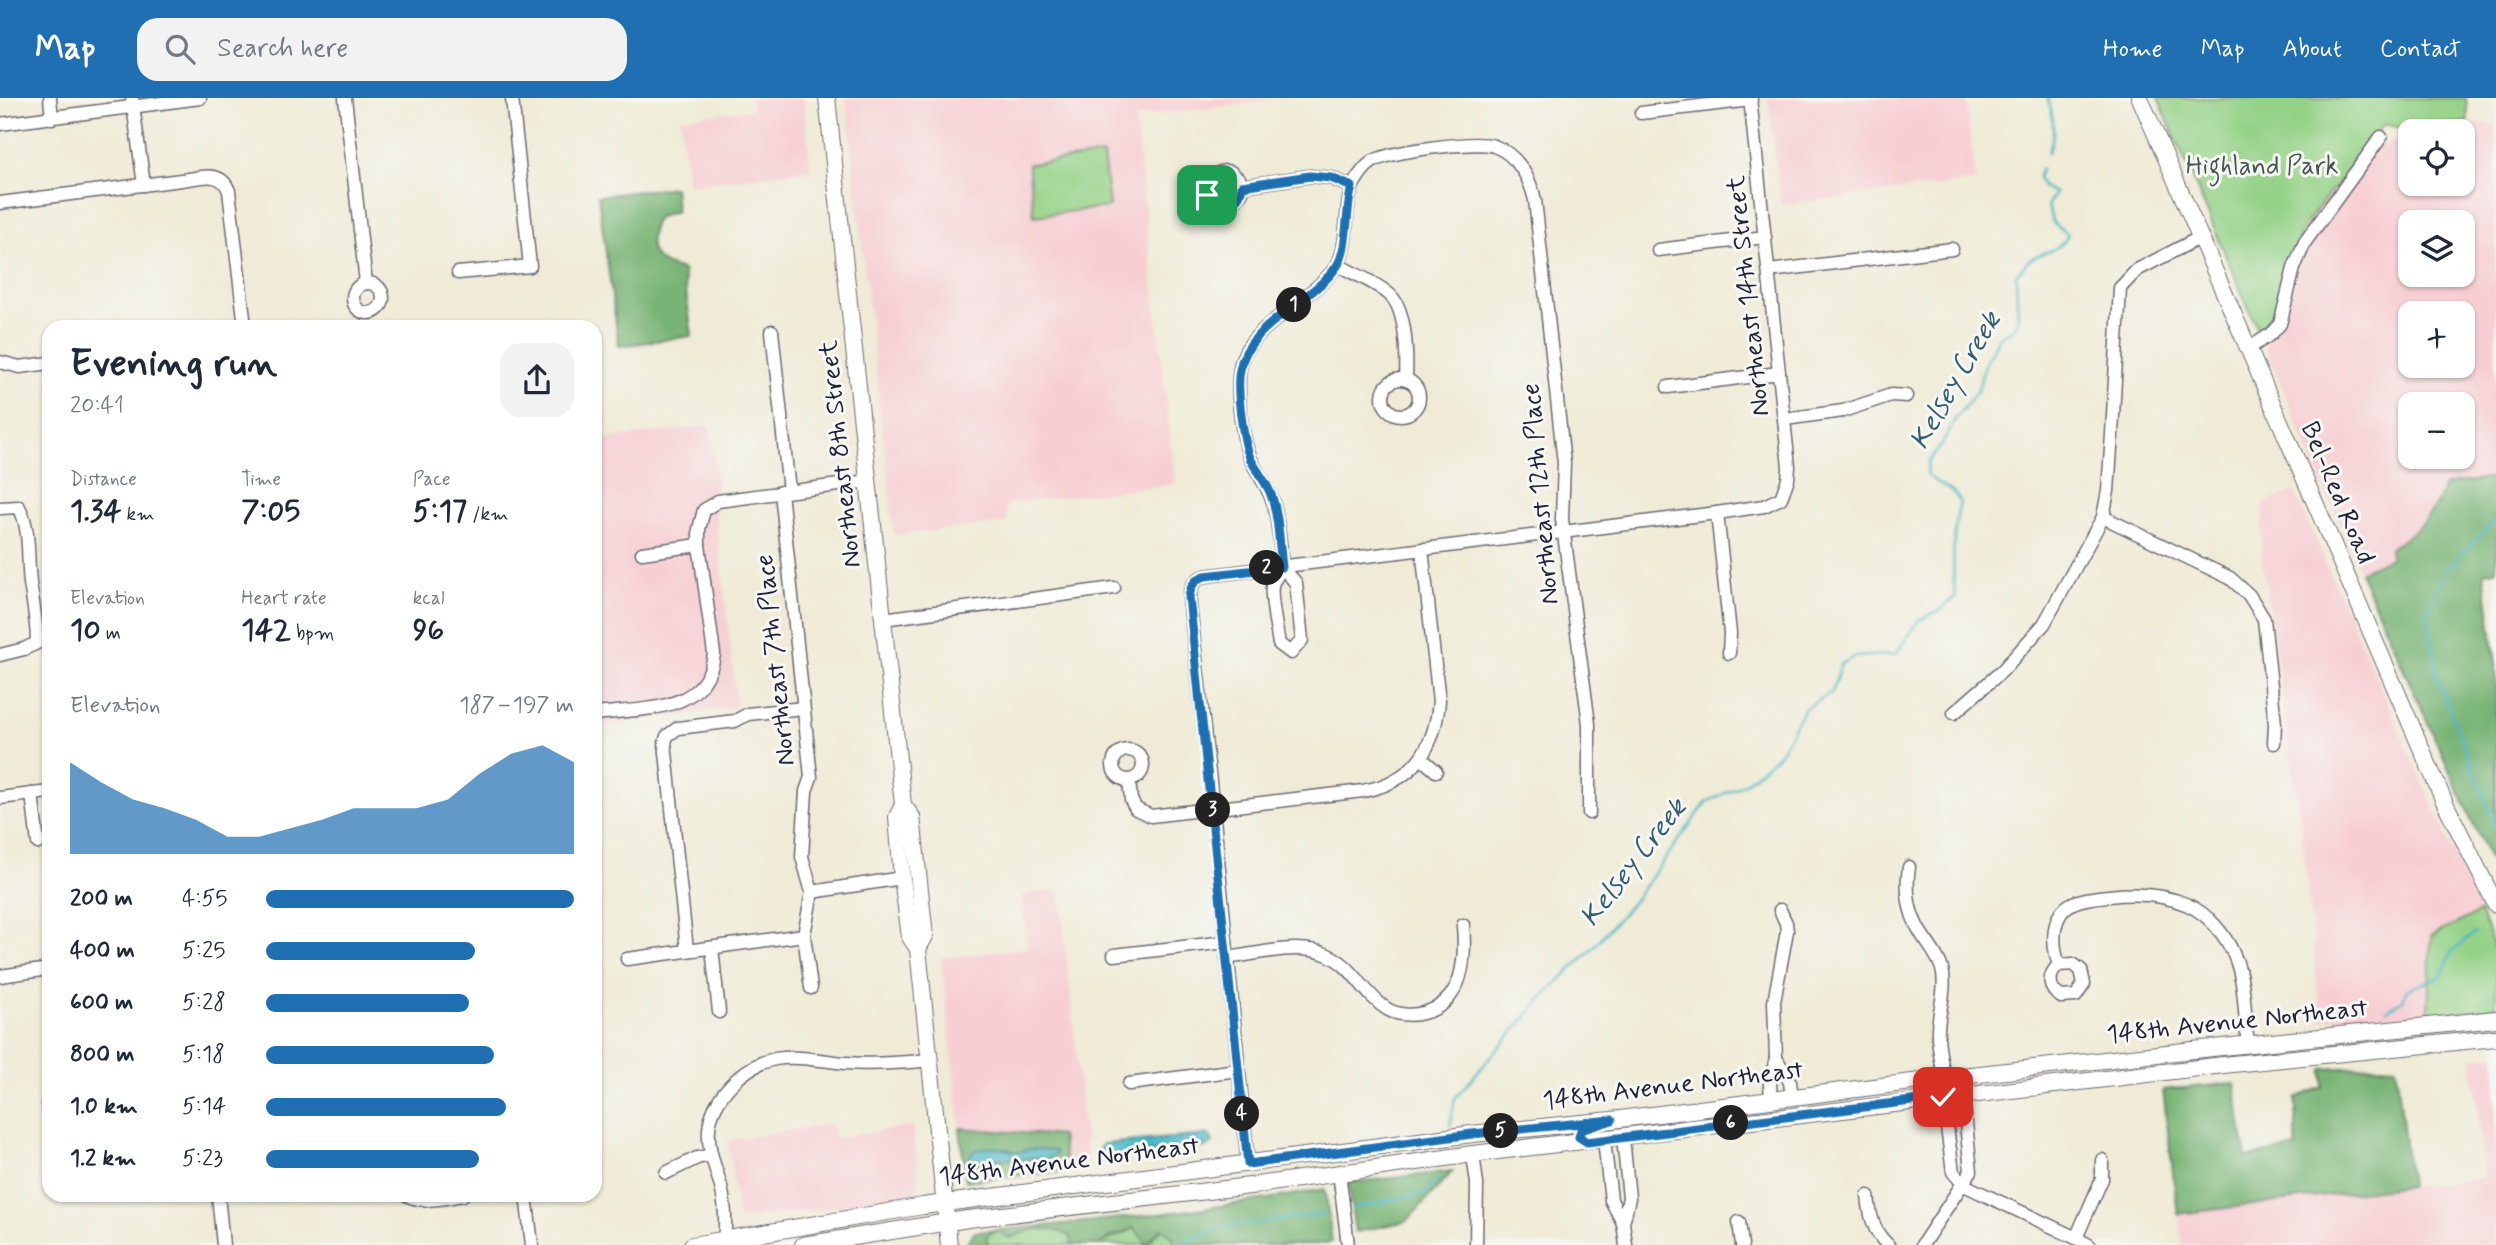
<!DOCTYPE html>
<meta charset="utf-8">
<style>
:root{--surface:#fff;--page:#f2f2f3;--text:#1f2937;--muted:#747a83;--accent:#1f6fb2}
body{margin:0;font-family:Mynerve,sans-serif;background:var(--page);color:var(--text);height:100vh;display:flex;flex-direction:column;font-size:26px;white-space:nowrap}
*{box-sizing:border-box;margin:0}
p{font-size:23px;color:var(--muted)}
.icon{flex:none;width:38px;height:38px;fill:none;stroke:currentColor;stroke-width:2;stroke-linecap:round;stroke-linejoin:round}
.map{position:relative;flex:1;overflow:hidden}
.side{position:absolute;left:42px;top:222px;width:560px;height:882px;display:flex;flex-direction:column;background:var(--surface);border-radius:21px;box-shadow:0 2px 5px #0004}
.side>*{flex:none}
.tools{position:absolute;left:2398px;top:21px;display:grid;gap:14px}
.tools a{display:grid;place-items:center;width:77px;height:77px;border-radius:14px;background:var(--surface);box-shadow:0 2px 5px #0004;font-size:35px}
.pin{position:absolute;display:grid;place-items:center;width:60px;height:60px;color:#fff;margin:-30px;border-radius:14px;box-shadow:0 4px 10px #0006}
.km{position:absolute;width:35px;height:35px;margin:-18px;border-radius:50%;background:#222;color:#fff;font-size:19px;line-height:35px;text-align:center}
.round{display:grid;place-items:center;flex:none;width:74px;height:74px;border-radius:21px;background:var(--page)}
.overview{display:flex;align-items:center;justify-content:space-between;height:119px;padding:0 28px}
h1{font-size:38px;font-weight:800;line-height:52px}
.figures{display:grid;grid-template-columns:repeat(3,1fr);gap:10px;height:119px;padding:7px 28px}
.figures div{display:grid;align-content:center}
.figures b{font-size:30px;font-weight:800}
.figures small{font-size:19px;font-weight:400}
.figures p{font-size:19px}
.chart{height:196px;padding:14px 28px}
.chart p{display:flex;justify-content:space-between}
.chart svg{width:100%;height:126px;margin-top:7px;fill:var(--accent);opacity:.7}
ul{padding:0 28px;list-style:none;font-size:23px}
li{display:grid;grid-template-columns:112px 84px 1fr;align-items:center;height:52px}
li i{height:18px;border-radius:9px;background:var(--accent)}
header{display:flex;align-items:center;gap:42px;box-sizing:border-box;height:98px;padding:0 35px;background:var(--accent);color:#fff}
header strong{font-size:33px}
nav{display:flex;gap:38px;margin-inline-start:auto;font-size:24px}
.search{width:490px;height:63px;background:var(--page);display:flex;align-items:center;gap:18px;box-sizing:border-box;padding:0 24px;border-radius:21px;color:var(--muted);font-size:26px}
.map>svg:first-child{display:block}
</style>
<header>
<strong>Map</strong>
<div class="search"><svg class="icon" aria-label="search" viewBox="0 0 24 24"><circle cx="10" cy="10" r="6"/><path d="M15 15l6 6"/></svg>Search here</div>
<nav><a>Home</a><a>Map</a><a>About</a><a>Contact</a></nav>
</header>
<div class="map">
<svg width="2496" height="1147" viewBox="0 0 2496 1147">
<rect width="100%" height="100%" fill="#f6f6f2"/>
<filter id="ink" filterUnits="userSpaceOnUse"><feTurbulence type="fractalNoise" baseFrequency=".0143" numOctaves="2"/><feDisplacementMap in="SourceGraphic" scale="14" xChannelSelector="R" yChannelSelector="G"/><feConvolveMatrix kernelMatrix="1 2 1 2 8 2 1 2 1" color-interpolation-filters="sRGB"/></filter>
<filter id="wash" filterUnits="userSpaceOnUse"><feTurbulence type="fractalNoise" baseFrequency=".00686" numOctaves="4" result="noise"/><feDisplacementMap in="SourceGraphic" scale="28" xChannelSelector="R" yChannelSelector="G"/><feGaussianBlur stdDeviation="1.57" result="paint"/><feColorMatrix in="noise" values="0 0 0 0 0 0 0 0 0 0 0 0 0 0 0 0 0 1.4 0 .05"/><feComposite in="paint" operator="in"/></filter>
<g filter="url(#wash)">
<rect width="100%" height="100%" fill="#efebd6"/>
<!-- built -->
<g fill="#f7cfd3" fill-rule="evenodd">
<polygon points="751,0 803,0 811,72 688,87 680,20 752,11"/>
<polygon points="846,0 1293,0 1135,19 1175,386 1006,406 1007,425 894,437"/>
<polygon points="1768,0 1966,0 1976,83 1781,107"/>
<path d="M2496,26V380L2445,387L2439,404L2414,434L2390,450V460L2360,474L2257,230L2272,224L2283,182L2303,130L2363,52L2410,39V86H2462V33H2429L2447,28ZM2410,124H2462V177H2410ZM2410,215H2462V268H2410ZM2410,306H2462V359H2410Z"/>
<polygon points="709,328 717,383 716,417 737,609 595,629 595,342"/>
<polygon points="2294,393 2480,814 2431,838 2428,916 2321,922 2301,728 2261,455 2263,406"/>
<polygon points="1060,792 1088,1071 1067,1073 1061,1038 960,1030 941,860 1027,850 1022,797"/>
<polygon points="2496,956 2496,1147 2182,1147 2163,992 2235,985 2253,1107 2484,1080 2472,959"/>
<polygon points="832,1026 834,1040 913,1028 919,1087 913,1098 738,1122 728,1042"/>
</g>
<!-- green -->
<g fill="#95d287" stroke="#5c7a61" stroke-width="2">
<polygon points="2158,0 2466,0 2468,24 2406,31 2384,26 2303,130 2283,182 2272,224 2257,230"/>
<polygon points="1103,57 1109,109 1034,118 1028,66"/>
<polygon points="2480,814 2496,854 2496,910 2428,916 2431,838"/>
<polygon points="1052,1130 1072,1138 1072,1147 988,1147 986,1139 990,1135 999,1133 1009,1140 1032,1131"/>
<polygon points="1135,1130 1162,1130 1173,1139 1173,1147 1098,1147"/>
</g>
<!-- forest -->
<g fill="#78b474" stroke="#4d6b58" stroke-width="2">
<path d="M674,89L676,113L657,120C643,150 651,165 683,172L692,238L619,248L598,98Z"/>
<path d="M2496,380V473L2484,474L2496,568V776L2360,474L2390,460V450C2415,434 2435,418 2444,387Z"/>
<polygon points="2378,968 2396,969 2410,1088 2178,1116 2163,992 2235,985 2246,1059 2296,1050 2296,1000 2323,989 2323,971"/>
<polygon points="960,1030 1061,1038 1067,1073 966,1083"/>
<polygon points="1453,1073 1407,1123 1355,1134 1348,1085"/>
<path d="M1325,1091L1332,1144L1311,1147H1173V1139L1162,1130L1147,1146L1134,1130L1109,1140L1098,1147H1072L1071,1138C1045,1127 1035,1130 1009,1140L999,1133L990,1135L986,1139L988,1147H969L968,1142L975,1134C1092,1124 1209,1113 1325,1091Z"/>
</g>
<!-- water -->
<g fill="#49b7c3" stroke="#366c7f" stroke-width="2">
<polygon points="1206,1037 1211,1039 1213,1045 1206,1049 1107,1060 1100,1056 1100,1050 1103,1046"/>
<path d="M994,1049L1021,1054L1029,1051L1054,1052L1056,1056L1050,1060L989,1061L975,1066L969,1063C971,1049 982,1051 994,1049Z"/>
</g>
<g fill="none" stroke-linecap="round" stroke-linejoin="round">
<!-- stream -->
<g stroke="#49b7c3" stroke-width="2.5">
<path d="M2047,0C2054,15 2056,39 2048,54"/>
<polyline points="2496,422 2448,470 2427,514 2438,582 2496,729"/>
<polyline points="2387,912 2403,902 2407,892 2442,878 2452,853 2475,835"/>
<path d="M1450,1027L1455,1000L1547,895L1589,854L1632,805L1707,704L1744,686L1779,656L1804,611L1832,594L1841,566L1855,559L1896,556L1919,522L1940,512L1955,499C1952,466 1952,436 1960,404C1953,389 1937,388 1927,376L1928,365L1943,345L1955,321L1978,292L1985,266L2000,238L2012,232L2018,223L2016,177C2021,172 2025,165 2031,161C2045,152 2061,153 2068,137L2052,124L2048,107L2055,95L2043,89L2038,80L2041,71"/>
<polyline points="1352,1111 1425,1095 1439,1081"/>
<polyline points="1173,1147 1223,1129 1326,1116"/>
</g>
</g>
</g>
<g filter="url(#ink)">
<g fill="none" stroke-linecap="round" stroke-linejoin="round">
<!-- minor casing -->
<g stroke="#6a6871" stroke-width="15">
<g id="minor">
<polyline points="50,0 52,20"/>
<polyline points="132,0 144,87"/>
<polyline points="345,0 366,185"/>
<polyline points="1641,15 1751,2"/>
<polyline points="0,26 200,0"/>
<path d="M1225,73L1231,74L1240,82L1242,94C1236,105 1225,110 1213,109C1200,95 1207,76 1225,73Z"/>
<path d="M1242,88L1310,78L1331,80L1352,89C1357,80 1363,70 1372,64C1389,53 1475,42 1494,48C1517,56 1530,80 1535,102L1564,365L1562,421L1589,626V715"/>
<path d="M0,105L181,82C201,80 221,71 229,93L244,220L242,229"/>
<polyline points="1658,152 1765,139"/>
<path d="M1338,167C1354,176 1376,184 1390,197C1407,212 1407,260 1406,282"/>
<polyline points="1769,173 1952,151"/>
<polyline points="458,175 530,168 512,0"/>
<circle cx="368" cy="200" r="15"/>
<polyline points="772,233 789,393"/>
<polyline points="2248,251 2271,236 2280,226 2294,170 2305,144 2381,39"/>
<polyline points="0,264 20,269 49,265"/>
<circle cx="1401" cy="299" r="18"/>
<polyline points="1668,289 1779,275"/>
<polyline points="1785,321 1843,313 1891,297 1906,298"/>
<polyline points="781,394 811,679 806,693 802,759 812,794 804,837 811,890"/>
<path d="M0,410L19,409C31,431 27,460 30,485C33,505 37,524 37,545L24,551L0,557"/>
<polyline points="1717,415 1730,535 1729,555"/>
<polyline points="2103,419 2230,480 2249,497 2264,521 2275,626 2274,645"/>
<polyline points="642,455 699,447 699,431 704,412 718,403 869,383"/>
<path d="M1282,469L1296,485L1302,542L1291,555L1279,546C1277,533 1270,500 1272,488C1273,481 1280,476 1281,469C1283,459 1277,422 1275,411C1271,391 1257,377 1250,359C1241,337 1234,281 1243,259C1257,224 1316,200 1337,167C1349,148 1344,112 1352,89"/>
<polyline points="883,521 1114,490"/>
<polyline points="1954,615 2002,573 2044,526 2103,419 2108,393 2112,336 2120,190 2137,172 2199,140"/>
<path d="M595,616C641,610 707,616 714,556L699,447"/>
<circle cx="1128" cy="667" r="15"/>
<polyline points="1421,660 1436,673"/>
<path d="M1129,682L1131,702L1136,711L1151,718L1363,693C1412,684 1435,652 1439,603L1422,451"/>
<polyline points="32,696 38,745"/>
<polyline points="0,700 49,694"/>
<path d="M1909,769C1906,789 1907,809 1917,828C1924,843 1937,854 1942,871C1947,891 1939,910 1938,931C1937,947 1942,964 1944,980"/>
<polyline points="812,794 902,780"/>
<polyline points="712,850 719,914"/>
<polyline points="687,852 665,645 667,638 678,630 735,623 748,616 803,610"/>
<polyline points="1114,857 1226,844"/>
<path d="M1227,860C1258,856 1299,844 1328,857C1354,868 1364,897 1387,911C1396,917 1412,918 1423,915C1464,905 1466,861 1463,827"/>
<polyline points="627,861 804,837"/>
<path d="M2059,867L2073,866L2081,872L2084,886L2076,898L2061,899C2048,891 2047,877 2059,867C2052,847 2050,816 2073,805C2084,800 2097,799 2109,798C2136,795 2163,796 2188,807C2208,816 2225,836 2234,857C2246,884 2244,917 2248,946"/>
<polyline points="0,878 49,871"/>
<polyline points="1776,960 1790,984 1792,999"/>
<polyline points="1129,986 1238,972"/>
<polyline points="1943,1000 1953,1074 1964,1087 2076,1140"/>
<polyline points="1771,1001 1770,986 1776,960 1774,904 1787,833 1786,825 1780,812"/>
<polyline points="48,1006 49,1006"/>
<polyline points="1623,1039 1629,1100 1623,1125 1626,1147"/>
<polyline points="1604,1042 1611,1102 1623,1125"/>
<polyline points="1473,1056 1477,1086 1476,1147"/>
<path d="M1248,1066L1213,711L1190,508C1189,494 1190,483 1205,478L1717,415L1764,408L1781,400L1788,381L1789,369L1750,0"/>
<polyline points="1339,1074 1348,1147"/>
<polyline points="666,1075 697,1060 711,1057"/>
<polyline points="218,1097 223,1147"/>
<path d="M406,1097C424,1106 445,1100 463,1097"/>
<polyline points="526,1097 532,1147"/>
<path d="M1868,1098C1870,1117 1873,1134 1888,1147"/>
<polyline points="1739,1124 1742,1147"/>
<path d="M724,1142C726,1125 725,1105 721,1089C716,1070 707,1051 709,1031C712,999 744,967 775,961C798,957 822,963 845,965C873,967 902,965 930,962"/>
<polyline points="1922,1147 1971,1073 1963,997"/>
<polyline points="2089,1147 2076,1140 2102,1081 2102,1062"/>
</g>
</g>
<!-- major casing -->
<g stroke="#6a6871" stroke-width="18">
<g id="major">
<polyline points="827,0 903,707 912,719 925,838 918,851"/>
<polyline points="2140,0 2444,703 2496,807"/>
<polyline points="903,707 897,719 902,780 910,839 918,851 949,1147"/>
<polyline points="692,1147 923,1108 1472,1036 1612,1022 1944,980 2193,952 2496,921"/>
<polyline points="803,1147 968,1121 1250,1088 1473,1056 2232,966 2496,940"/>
</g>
</g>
<!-- minor -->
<use href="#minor" stroke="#fff" stroke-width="12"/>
<!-- major -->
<use href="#major" stroke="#fff" stroke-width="16"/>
</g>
</g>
<g fill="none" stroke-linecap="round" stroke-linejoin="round" filter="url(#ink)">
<!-- route casing -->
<g stroke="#fff" stroke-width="14">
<path id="route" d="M1207,97L1213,109C1227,110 1241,103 1242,88L1310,78L1331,80L1352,89C1345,112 1349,149 1337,168C1312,205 1247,226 1240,272C1236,290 1243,345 1251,362C1257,373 1265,383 1270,394C1279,416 1279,445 1282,469L1205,478C1194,482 1191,487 1189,499L1248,1066L1472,1036L1612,1022L1581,1032L1579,1039L1587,1044L1943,999"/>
</g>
<!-- route -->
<use href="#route" stroke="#1f6fb2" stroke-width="9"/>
</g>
<g text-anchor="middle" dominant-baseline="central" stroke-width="6" stroke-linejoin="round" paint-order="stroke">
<!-- park labels -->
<g font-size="26" fill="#445752" stroke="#f6f6f2">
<text x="2262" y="69">Highland Park</text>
</g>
<!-- street labels -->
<g font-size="26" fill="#22223b" stroke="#f6f6f2">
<text transform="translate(1749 198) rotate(-96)">Northeast 14th Street</text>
<text transform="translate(841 356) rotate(-96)">Northeast 8th Street</text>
<text transform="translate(2337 395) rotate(67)">Bel-Red Road</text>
<text transform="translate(1541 396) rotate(-95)">Northeast 12th Place</text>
<text transform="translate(776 562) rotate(-96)">Northeast 7th Place</text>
<text transform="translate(2237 924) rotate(-6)">148th Avenue Northeast</text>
<text transform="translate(1673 988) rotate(-7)">148th Avenue Northeast</text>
<text transform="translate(1069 1064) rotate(-7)">148th Avenue Northeast</text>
</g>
<!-- water labels -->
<g font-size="28" font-style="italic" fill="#325e71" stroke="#f6f6f2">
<text transform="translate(1956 283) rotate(-60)">Kelsey Creek</text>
<text transform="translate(1634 765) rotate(-52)">Kelsey Creek</text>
</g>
</g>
</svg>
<div class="tools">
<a><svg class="icon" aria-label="locate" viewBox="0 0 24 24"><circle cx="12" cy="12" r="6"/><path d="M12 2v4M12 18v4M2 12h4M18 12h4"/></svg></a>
<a><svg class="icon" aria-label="layers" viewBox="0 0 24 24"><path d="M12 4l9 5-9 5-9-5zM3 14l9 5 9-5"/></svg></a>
<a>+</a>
<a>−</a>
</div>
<div class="pin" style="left:1207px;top:97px;background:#1e9e55"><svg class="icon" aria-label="arrive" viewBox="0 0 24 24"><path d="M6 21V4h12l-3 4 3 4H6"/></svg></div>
<div class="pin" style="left:1943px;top:999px;background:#d93025"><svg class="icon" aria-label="check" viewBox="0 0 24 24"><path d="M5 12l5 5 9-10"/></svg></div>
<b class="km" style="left:1294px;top:207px">1</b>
<b class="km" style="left:1267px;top:470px">2</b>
<b class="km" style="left:1213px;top:712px">3</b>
<b class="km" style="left:1242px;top:1016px">4</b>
<b class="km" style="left:1501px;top:1033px">5</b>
<b class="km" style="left:1731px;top:1025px">6</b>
<section class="side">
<div class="overview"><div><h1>Evening run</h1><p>20:41</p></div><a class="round"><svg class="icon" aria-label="share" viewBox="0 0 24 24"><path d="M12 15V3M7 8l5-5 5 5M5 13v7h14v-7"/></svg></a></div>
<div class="figures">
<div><p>Distance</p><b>1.34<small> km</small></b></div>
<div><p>Time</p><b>7:05</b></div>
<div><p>Pace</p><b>5:17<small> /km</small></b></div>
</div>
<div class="figures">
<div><p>Elevation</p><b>10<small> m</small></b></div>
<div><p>Heart rate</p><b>142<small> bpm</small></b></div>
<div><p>kcal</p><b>96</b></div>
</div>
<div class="chart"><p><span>Elevation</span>187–197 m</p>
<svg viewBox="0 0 160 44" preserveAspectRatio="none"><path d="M0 44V12L10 19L20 25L30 28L40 32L50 38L60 38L70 35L80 32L90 28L100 28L110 28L120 25L130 16L140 9L150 6L160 12V44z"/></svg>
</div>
<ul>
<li><b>200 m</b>4:55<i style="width:100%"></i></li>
<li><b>400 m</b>5:25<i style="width:68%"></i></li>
<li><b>600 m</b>5:28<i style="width:66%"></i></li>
<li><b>800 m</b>5:18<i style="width:74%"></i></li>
<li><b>1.0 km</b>5:14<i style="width:78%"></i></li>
<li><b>1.2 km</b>5:23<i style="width:69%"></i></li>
</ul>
</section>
</div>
